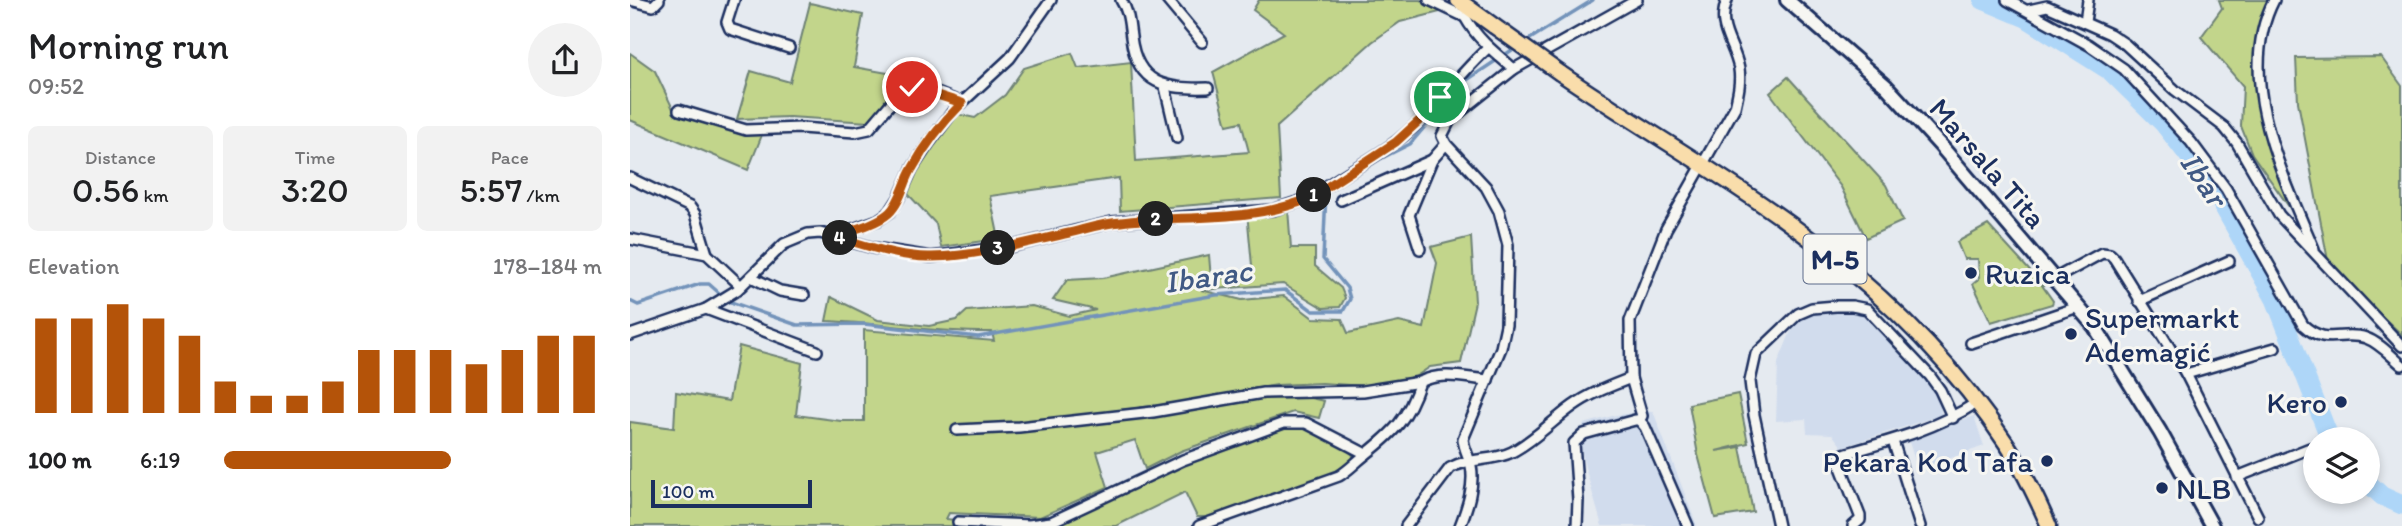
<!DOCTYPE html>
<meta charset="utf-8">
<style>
:root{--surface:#fff;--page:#f2f2f2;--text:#202124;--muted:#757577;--accent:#b45309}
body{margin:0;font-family:Itim,sans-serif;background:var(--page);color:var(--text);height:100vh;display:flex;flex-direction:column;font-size:26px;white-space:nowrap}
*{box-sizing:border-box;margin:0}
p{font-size:23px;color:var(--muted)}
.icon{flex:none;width:38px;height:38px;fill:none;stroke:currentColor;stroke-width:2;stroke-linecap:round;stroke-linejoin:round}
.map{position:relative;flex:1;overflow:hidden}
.details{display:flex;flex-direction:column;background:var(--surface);width:630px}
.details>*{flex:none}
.buttons{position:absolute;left:1673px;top:427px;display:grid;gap:14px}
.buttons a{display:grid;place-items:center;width:77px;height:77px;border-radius:50%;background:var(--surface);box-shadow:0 4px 10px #0003;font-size:35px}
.scale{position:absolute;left:21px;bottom:18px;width:161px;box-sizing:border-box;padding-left:7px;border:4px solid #1b2f5e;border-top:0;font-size:19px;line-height:24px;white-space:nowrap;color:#1b2f5e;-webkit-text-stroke:5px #f6f6f2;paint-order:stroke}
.pin{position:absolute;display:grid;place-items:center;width:60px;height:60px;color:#fff;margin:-30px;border:4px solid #fff;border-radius:50%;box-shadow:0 2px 7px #0007}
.km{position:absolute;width:35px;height:35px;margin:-18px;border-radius:50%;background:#222;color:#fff;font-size:19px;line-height:35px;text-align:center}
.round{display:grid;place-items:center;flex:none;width:74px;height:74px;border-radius:37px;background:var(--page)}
.head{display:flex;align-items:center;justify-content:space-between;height:119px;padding:0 28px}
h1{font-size:38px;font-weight:600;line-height:52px}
.metrics{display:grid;grid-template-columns:repeat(3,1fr);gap:10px;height:119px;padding:7px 28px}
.metrics div{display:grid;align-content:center;border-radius:10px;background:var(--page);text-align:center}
.metrics b{font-size:35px;font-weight:600}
.metrics small{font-size:19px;font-weight:400}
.metrics p{font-size:19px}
.chart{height:196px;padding:14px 28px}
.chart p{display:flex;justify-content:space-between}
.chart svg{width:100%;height:126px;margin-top:7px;stroke:var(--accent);stroke-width:6}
ul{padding:0 28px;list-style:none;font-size:23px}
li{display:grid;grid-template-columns:112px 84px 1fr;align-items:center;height:52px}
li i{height:18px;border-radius:9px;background:var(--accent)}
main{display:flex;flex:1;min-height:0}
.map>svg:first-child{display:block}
</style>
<main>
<section class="details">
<div class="head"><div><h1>Morning run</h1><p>09:52</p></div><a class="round"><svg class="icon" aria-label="share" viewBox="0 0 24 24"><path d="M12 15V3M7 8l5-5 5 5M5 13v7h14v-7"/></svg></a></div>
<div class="metrics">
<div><p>Distance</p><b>0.56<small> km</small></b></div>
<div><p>Time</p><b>3:20</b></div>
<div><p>Pace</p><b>5:57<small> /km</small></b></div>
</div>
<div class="chart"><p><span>Elevation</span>178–184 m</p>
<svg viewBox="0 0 160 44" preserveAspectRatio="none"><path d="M5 44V11M15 44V11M25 44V6M35 44V11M45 44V17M55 44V33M65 44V38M75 44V38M85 44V33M95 44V22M105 44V22M115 44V22M125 44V27M135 44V22M145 44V17M155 44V17"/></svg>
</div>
<ul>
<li><b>100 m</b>6:19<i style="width:60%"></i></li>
</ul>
</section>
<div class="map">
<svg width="1772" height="526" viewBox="0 0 1772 526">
<rect width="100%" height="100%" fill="#e5eaf0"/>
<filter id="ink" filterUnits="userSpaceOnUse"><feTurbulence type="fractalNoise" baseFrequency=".0143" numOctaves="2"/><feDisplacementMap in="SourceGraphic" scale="14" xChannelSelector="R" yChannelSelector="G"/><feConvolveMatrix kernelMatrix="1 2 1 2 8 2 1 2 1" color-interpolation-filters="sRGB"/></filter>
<g filter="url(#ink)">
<!-- built -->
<g fill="#d1dced">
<polygon points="1238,305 1308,379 1311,415 1212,447 1202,434 1177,433 1176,419 1146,421 1148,363 1161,331 1181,310"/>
<polygon points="1023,411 1067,526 972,526 955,467 949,437 954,424 986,415"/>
<polygon points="1344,416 1354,446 1288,470 1278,439"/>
</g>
<!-- green -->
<g fill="#c2d58b" stroke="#6e8274" stroke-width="2">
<polygon points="629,0 791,0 814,11 770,22 742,42 647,127 651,198 490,211 489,178 360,196 369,239 311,247 306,224 278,194 287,164 327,114 345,118 375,95 394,68 442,53 448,68 501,62 506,161 619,152 611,122 597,125 583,72 654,33 623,10"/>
<path d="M1589,0H1638C1634,17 1630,36 1630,54C1628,113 1659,171 1679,225L1662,211L1622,154L1611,126L1613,86L1571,37L1592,8Z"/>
<polygon points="180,3 233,15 224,67 274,76 239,122 159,117 107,119 121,71 160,82"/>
<polygon points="0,53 25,71 43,109 132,135 118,170 0,120"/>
<polygon points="1751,57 1772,86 1772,335 1699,266 1668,102 1666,58"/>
<polygon points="1158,77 1256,185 1273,221 1236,238 1211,187 1140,93"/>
<path d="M658,209L661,248H685V266L711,288L715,298L710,307L693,308L653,284L571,290L612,300L654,296L683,318L712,319L718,333L769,322L794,328L807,263L801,247L841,237L845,302L831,363L800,367L785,377L732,386L692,383L647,385L538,404L389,423L324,426L322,433L388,431L654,392L694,401L689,418L663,412L551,451L515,469L505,440L467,452L478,487L410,517L319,513L316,519L379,526H0V422L44,428L46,392L99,401L109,346L172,363L166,415L211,421H234V330L364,341L362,332C307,333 252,323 196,321L201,297L248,320L299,326L327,320L337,311L402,306L439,316L466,310L423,300L437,280L473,278L579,255L581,279L623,276L617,212Z"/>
<polygon points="1358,225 1409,281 1423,301 1422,304 1361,322 1343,284 1349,279 1348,259 1334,259 1327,242"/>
<polygon points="1108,394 1118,443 1086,451 1110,447 1123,512 1085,518 1068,455 1059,404"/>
<path d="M661,425C685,425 706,440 723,455L722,464L711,471L580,517H567L555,492L486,526H414L556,463Z"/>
</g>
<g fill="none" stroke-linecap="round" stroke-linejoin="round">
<!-- stream -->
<g stroke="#7393ba" stroke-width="3.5">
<polyline points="895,42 963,0"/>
<polyline points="740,164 780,144 831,84 885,48"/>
<polyline points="0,301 8,305 70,284 79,284 98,301 167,325 234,324 348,337 586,295 655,290 683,311 713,311 720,299 717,288 693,259 696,193 704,186"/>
</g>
<!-- river -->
<g stroke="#aed6f8" stroke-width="19">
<polyline points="1353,0 1396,18 1480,71 1533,123 1582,186 1645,299 1700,439"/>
<polyline points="1738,483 1752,496 1772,505"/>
</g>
<!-- minor casing -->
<g stroke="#1b2f5e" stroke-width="14">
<g id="minor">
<polyline points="0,0 23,6 29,0"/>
<polyline points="104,0 97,22 100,29 159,48"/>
<path d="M491,0C499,12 499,23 501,37C507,86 537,89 578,88"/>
<polyline points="537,0 572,42"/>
<polyline points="799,0 835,17"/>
<path d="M1377,0L1459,45L1494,69L1561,142L1596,189L1673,325C1697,347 1711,330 1736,338C1750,343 1761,356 1772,365"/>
<path d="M1644,0C1604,77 1653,176 1684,249"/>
<path d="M840,9L835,17C847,39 865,53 884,69L1007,0"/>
<polyline points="1399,10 1417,6 1480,34 1495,44 1545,90 1594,127 1607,143 1649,215 1772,346"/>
<polyline points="1455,22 1458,0"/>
<polyline points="535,87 547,138"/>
<path d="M49,110L116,130L171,128L225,132L239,129L273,89C290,83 315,97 332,103"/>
<polyline points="0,178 60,207 65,214 77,254"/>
<polyline points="711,200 802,160"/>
<polyline points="203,236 248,220 260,212 269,198 282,169 299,143 324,110 380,58 421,0"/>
<polyline points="0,239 77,254 111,286"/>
<polyline points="790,249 779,215 802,160 816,144"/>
<polyline points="121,277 150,291 174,295"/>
<polyline points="1424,279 1472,253 1480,254 1484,258 1556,374 1628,517"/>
<polyline points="1509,301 1599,261"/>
<polyline points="76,309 187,351"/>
<path d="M0,335L76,309L107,290L154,244L178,234L190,233L244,248L301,257L383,246L482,222L643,210L680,198C707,177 739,162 767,141C801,115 826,77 858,48"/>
<polyline points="1341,343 1448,307"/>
<polyline points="1556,374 1645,348"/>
<path d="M1009,420L1012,416L1001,378L1000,321L1036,229L1105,107C1108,94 1111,82 1109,69C1104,42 1086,29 1097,0"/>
<polyline points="327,430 389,427 523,412 633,393 733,391 790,382"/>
<polyline points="1263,441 1290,526"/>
<polyline points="1607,477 1680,448"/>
<polyline points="328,522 399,525 421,522 553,460 654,423 676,423 736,454"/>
<path d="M569,526L709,476C719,470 726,462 735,455C764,432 778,419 790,382C812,371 835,378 858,380"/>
<path d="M776,526L820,468C839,457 862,462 882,452C905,440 922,421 943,406C961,393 981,386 1001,378"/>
<path d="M830,526C837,508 845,485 841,466C839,456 834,450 833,439L871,348L876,325L878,245L869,211L856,187L816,144L812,136L820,120L884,69"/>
<polyline points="947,526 948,500 944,443 954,434 1005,420 1009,420 1015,427 1058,526"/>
<polyline points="1148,526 1124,415 1120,381 1126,354 1168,314 1182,308 1206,306 1222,306 1237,309 1300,376 1310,390 1323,418"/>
<path d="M1223,526L1230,520V516L1209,462L1210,457L1214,454C1260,441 1306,429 1346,403"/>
</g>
</g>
<!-- tertiary casing -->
<g stroke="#1b2f5e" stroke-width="18">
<polyline id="tertiary" points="1157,0 1256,86 1310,145 1465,327 1530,432 1582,526"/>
</g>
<!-- primary casing -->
<g stroke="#1b2f5e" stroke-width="19">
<g id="primary">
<polyline points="828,0 864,26"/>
<path d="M930,73C1006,125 1086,170 1160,224C1244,285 1321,359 1378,446C1394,471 1407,499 1419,526"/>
</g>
</g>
<!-- minor -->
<use href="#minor" stroke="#f6f6f2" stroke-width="9"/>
<!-- tertiary -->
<use href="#tertiary" stroke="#f6f6f2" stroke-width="12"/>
<!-- primary -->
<use href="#primary" stroke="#f9ddab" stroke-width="14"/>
<!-- primary-bridge casing -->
<g stroke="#1b2f5e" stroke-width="19" stroke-linecap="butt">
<polyline id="primary-bridge" points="864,26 930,73"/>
</g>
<!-- primary-bridge -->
<use href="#primary-bridge" stroke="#f9ddab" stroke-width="14"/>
</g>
</g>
<g fill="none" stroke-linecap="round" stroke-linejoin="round" filter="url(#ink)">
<!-- route casing -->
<g stroke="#fff" stroke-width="14">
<path id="route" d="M282,87L332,103C313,122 295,145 282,169C274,182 271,202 259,213C245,225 221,230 204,236C235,245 269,258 302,257C348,256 394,243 439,233C456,229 473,223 491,222C553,215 622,223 680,198L766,142L790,120L810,97"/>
</g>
<!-- route -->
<use href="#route" stroke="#b45309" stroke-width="9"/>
</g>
<!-- markers -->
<g fill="#1b2f5e" stroke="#f6f6f2" stroke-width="2.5">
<circle cx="1341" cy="273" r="7"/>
<circle cx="1441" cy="334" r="7"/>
<circle cx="1711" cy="402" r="7"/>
<circle cx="1417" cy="461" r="7"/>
<circle cx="1532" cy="488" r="7"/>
</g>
<g text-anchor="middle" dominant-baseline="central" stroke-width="6" stroke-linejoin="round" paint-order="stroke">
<!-- shield labels -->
<rect fill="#f6f6f2" stroke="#5d6b8a" stroke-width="2" x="1173.5" y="234.5" width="63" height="49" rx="5"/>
<g font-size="28" font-weight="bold" fill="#1b2f5e">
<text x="1205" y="259">M-5</text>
</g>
<!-- street labels -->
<g font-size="30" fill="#1b2f5e" stroke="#f6f6f2">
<text transform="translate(1358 163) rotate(49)">Marsala Tita</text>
</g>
<!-- poi labels -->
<g font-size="30" fill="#1b2f5e" stroke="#f6f6f2" text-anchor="start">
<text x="1355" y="273">Ruzica</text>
<text x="1455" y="317">Supermarkt<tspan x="1455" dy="34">Ademagić</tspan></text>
<text x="1697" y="402" text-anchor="end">Kero</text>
<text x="1403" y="461" text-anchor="end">Pekara Kod Tafa</text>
<text x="1546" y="488">NLB</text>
</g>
<!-- water labels -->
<g font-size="32" font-style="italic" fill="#405984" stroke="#f6f6f2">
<text transform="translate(1574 179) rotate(56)">Ibar</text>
<text transform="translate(578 276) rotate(-8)">Ibarac</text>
</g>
</g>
</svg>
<div class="buttons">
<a><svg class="icon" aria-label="layers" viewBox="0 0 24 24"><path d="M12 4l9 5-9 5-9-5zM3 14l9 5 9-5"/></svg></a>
</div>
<div class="scale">100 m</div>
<div class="pin" style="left:810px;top:97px;background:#1e9e55"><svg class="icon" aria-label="arrive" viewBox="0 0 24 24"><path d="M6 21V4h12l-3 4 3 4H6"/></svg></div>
<div class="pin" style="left:282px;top:87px;background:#d93025"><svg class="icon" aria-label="check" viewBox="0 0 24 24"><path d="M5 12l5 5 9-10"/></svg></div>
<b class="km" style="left:684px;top:195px">1</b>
<b class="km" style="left:526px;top:219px">2</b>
<b class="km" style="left:368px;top:248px">3</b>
<b class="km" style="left:210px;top:238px">4</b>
</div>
</main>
